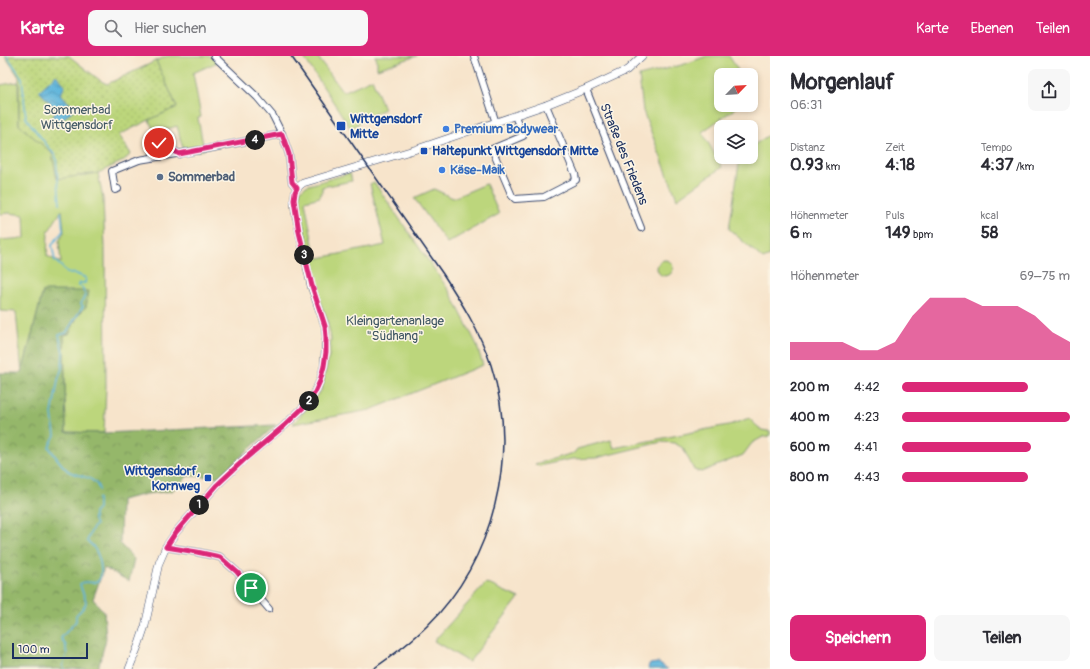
<!DOCTYPE html>
<html lang="de">
<meta charset="utf-8">
<style>
:root{--surface:#fff;--page:#f7f7f7;--text:#2b2b33;--muted:#7c7c81;--accent:#db2777}
body{margin:0;font-family:Pangolin,sans-serif;background:var(--page);color:var(--text);height:100vh;display:flex;flex-direction:column;font-size:15px;white-space:nowrap}
*{box-sizing:border-box;margin:0}
p{font-size:13px;color:var(--muted)}
.icon{flex:none;width:22px;height:22px;fill:none;stroke:currentColor;stroke-width:2;stroke-linecap:round;stroke-linejoin:round}
.map{position:relative;flex:1;overflow:hidden}
.sheet{display:flex;flex-direction:column;background:var(--surface);width:320px}
.sheet>*{flex:none}
.needle{width:26px;rotate:65deg}
.buttons{position:absolute;left:714px;top:12px;display:grid;gap:8px}
.buttons a{display:grid;place-items:center;width:44px;height:44px;border-radius:8px;background:var(--surface);box-shadow:0 2px 6px #0003;font-size:20px}
.scale{position:absolute;left:12px;bottom:10px;width:76px;box-sizing:border-box;padding-left:4px;border:2px solid #1b2f5e;border-top:0;font-size:11px;line-height:14px;white-space:nowrap;color:#1b2f5e;-webkit-text-stroke:3px #fcf5e5;paint-order:stroke}
.pin{position:absolute;display:grid;place-items:center;width:34px;height:34px;color:#fff;margin:-17px;border:2px solid #fff;border-radius:50%;box-shadow:0 1px 4px #0007}
.km{position:absolute;width:20px;height:20px;margin:-10px;border-radius:50%;background:#222;color:#fff;font-size:11px;line-height:20px;text-align:center}
.round{display:grid;place-items:center;flex:none;width:42px;height:42px;border-radius:8px;background:var(--page)}
.summary{display:flex;align-items:center;justify-content:space-between;height:68px;padding:0 20px}
h1{font-size:22px;font-weight:700;line-height:30px}
.metrics{display:grid;grid-template-columns:repeat(3,1fr);gap:6px;height:68px;padding:4px 20px}
.metrics div{display:grid;align-content:center}
.metrics b{font-size:17px;font-weight:700}
.metrics small{font-size:11px;font-weight:400}
.metrics p{font-size:11px}
.chart{height:112px;padding:8px 20px}
.chart p{display:flex;justify-content:space-between}
.chart svg{width:100%;height:72px;margin-top:4px;fill:var(--accent);opacity:.7}
.button{display:flex;gap:8px;margin-top:auto;padding:8px 20px}
.button a{flex:1;height:46px;border-radius:8px;background:var(--accent);color:#fff;font-size:16px;font-weight:700;line-height:46px;text-align:center}
.button a+a{background:var(--page);color:var(--text)}
ul{padding:0 20px;list-style:none;font-size:13px}
li{display:grid;grid-template-columns:64px 48px 1fr;align-items:center;height:30px}
li i{height:10px;border-radius:5px;background:var(--accent)}
header{display:flex;align-items:center;gap:24px;box-sizing:border-box;height:56px;padding:0 20px;background:var(--accent);color:#fff}
header strong{font-size:19px}
nav{display:flex;gap:22px;margin-inline-start:auto;font-size:14px}
.search{width:280px;height:36px;background:var(--page);display:flex;align-items:center;gap:10px;box-sizing:border-box;padding:0 14px;border-radius:8px;color:var(--muted);font-size:15px}
main{display:flex;flex:1;min-height:0}
.map>svg:first-child{display:block}
</style>
<header>
<strong>Karte</strong>
<div class="search"><svg class="icon" aria-label="search" viewBox="0 0 24 24"><circle cx="10" cy="10" r="6"/><path d="M15 15l6 6"/></svg>Hier suchen</div>
<nav><a>Karte</a><a>Ebenen</a><a>Teilen</a></nav>
</header>
<main>
<div class="map">
<svg width="770" height="613" viewBox="0 0 770 613">
<defs>
<pattern id="forest-crowns" width="20" height="18" patternUnits="userSpaceOnUse"><rect width="20" height="18" fill="#95b76b"/><path d="M2 6a3 3 0 1 1 6 0M12 15a3 3 0 1 1 6 0" fill="none" stroke="#79955b"/></pattern>
<pattern id="park-dots" width="8" height="8" patternUnits="userSpaceOnUse"><rect width="8" height="8" fill="#bcd67b"/><path d="M2 2h.1M6 6h.1" fill="none" stroke="#a1b86d" stroke-width="1.8" stroke-linecap="round"/></pattern>
<pattern id="water-waves" width="16" height="10" patternUnits="userSpaceOnUse"><rect width="16" height="10" fill="#5fb5dc"/><path d="M0 5q4-4 8 0t8 0" fill="none" stroke="#4e94b6"/></pattern>
</defs>
<rect width="100%" height="100%" fill="#fcf5e5"/>
<filter id="ink" filterUnits="userSpaceOnUse"><feTurbulence type="fractalNoise" baseFrequency=".025" numOctaves="2"/><feDisplacementMap in="SourceGraphic" scale="8" xChannelSelector="R" yChannelSelector="G"/><feConvolveMatrix kernelMatrix="1 2 1 2 8 2 1 2 1" color-interpolation-filters="sRGB"/></filter>
<filter id="wash" filterUnits="userSpaceOnUse"><feTurbulence type="fractalNoise" baseFrequency=".012" numOctaves="4" result="noise"/><feDisplacementMap in="SourceGraphic" scale="16" xChannelSelector="R" yChannelSelector="G"/><feGaussianBlur stdDeviation="0.9" result="paint"/><feColorMatrix in="noise" values="0 0 0 0 0 0 0 0 0 0 0 0 0 0 0 0 0 1.4 0 .05"/><feComposite in="paint" operator="in"/></filter>
<g filter="url(#wash)">
<rect width="100%" height="100%" fill="#f7e4cb"/>
<!-- green -->
<g fill="#bcd67b" stroke="#6c826c" fill-rule="evenodd">
<polygon points="167,0 214,0 220,5 193,17 201,61 198,62 204,94 184,97 177,70 155,77 149,64 177,51 156,5"/>
<polygon points="303,0 317,0 343,36 372,23 384,53 363,64 351,73"/>
<polygon points="375,0 417,0 377,13 377,4"/>
<polygon points="707,0 729,0 741,19 721,19 721,49 740,49 702,76 722,111 677,143 643,55 639,20 685,8"/>
<path d="M18,26L19,69L52,97L57,123L98,117L103,143L105,192L106,330L104,377L66,376L64,279L69,278L78,259L86,251L43,235L22,317L16,256L0,255V184L25,182L24,159L9,157L0,158V29ZM62,154L64,176L59,185L61,207L47,200L48,176Z"/>
<polygon points="770,78 770,200 763,203 729,173 740,101 751,101 751,91"/>
<polygon points="350,117 352,125 322,131 322,135 320,141 305,145 314,194 313,197 308,198 307,197 297,149 298,142 301,134 304,131 309,129"/>
<polygon points="374,126 450,236 476,287 483,309 370,354 293,368 321,335 329,300 331,283 327,263 315,233 309,204 385,189 370,128"/>
<polygon points="486,128 499,158 447,187 414,142 434,133 453,142"/>
<circle cx="665" cy="212" r="8"/>
<path d="M749,362C755,368 761,376 770,375V380L763,381L752,387L743,399L701,416L694,414L683,392L674,387L661,386L596,402L572,403L538,410L535,408L574,397L577,393L611,384L614,392L733,368Z"/>
<polygon points="486,527 519,542 469,606 434,585"/>
</g>
<!-- forest -->
<polygon fill="url(#forest-crowns)" stroke="#587364" points="43,235 89,235 86,251 78,259 69,278 64,279 66,376 104,377 276,369 218,421 188,420 172,435 146,438 121,444 120,488 134,503 129,525 104,512 93,543 104,556 106,583 98,613 0,613 0,317 22,317"/>
<!-- park -->
<polygon fill="url(#park-dots)" stroke="#6c826c" points="5,0 69,0 101,25 107,28 156,5 177,51 149,64 119,79 131,98 123,105 98,117 57,123 52,97 19,69 19,21"/>
<!-- water -->
<g fill="url(#water-waves)" stroke="#3d729d">
<polygon points="56,19 65,29 61,38 74,53 59,67 52,62 57,54 39,35"/>
<polygon points="657,607 658,607 668,613 648,613 649,608"/>
</g>
<g fill="none" stroke-linecap="round" stroke-linejoin="round">
<!-- stream -->
<g stroke="#5fb5dc" stroke-width="1.5">
<polyline points="7,0 22,22 26,62 56,101 60,148"/>
<path d="M61,156L63,175L52,189L55,205L62,211L67,217L71,218L74,217L86,222L85,227H79V230L82,231L85,239L81,248L83,250L66,277L59,279L63,296L62,312L58,324L52,358L55,379L49,391C53,397 64,413 70,416C80,421 96,420 99,434"/>
<path d="M64,613L63,609L67,598L66,594V590L61,582L76,565V559C93,544 84,546 80,528C85,523 93,529 98,525C105,519 99,498 94,492C93,489 89,487 87,485L92,473L96,469L94,464V457L98,453V442"/>
</g>
</g>
</g>
<g filter="url(#ink)">
<g fill="none" stroke-linecap="round" stroke-linejoin="round">
<!-- minor casing -->
<g stroke="#3c4a6e" stroke-width="8">
<g id="minor">
<polyline points="214,0 257,41 273,60 282,78 289,98 292,126 297,132"/>
<polyline points="474,0 496,67"/>
<polyline points="586,33 641,172"/>
<polyline points="515,60 523,80 492,93 512,140 515,143 544,141 573,126 576,124 575,118 546,49"/>
<polyline points="154,101 152,91 155,88 159,87 169,91 179,98"/>
<polyline points="118,133 115,134 112,115 139,104 207,93 282,78"/>
<polyline points="166,491 197,496 220,501 237,516 269,553"/>
</g>
</g>
<!-- tertiary casing -->
<g stroke="#3c4a6e" stroke-width="8">
<polyline id="tertiary" points="129,613 139,588 145,570 159,507 166,491 176,476 217,429 245,402 284,370 309,346 315,336 320,325 324,310 326,281 325,270 311,230 295,155 294,144 295,136 297,132 303,127 417,93 546,49 586,33 627,14 642,0"/>
</g>
<!-- minor -->
<use href="#minor" stroke="#fff" stroke-width="6"/>
<!-- tertiary -->
<use href="#tertiary" stroke="#fff" stroke-width="7"/>
<!-- rail -->
<path stroke="#1b2f5e" stroke-width="1.5" d="M291,0L443,218C462,247 480,276 491,309C520,398 494,504 427,570C411,586 392,600 373,613"/>
</g>
</g>
<g fill="none" stroke-linecap="round" stroke-linejoin="round" filter="url(#ink)">
<!-- route casing -->
<g stroke="#fff" stroke-width="8">
<polyline id="route" points="159,87 169,91 179,98 282,78 289,98 292,126 297,132 295,136 294,144 299,176 312,230 325,270 326,281 326,296 324,310 320,325 315,336 309,346 284,370 246,402 217,429 176,476 166,491 197,496 220,501 237,516 251,532"/>
</g>
<!-- route -->
<use href="#route" stroke="#db2777" stroke-width="5"/>
</g>
<!-- markers -->
<g fill="#1a4fb4" stroke="#fcf5e5" stroke-width="1.5">
<rect x="336" y="65" width="10" height="10" rx="2"/>
<rect x="420" y="91" width="8" height="8" rx="2"/>
<rect x="204" y="418" width="8" height="8" rx="2"/>
</g>
<g fill="#3f7fe0" stroke="#fcf5e5" stroke-width="1.5">
<circle cx="446" cy="73" r="4"/>
<circle cx="442" cy="114" r="4"/>
</g>
<circle fill="#5c6f8a" stroke="#fcf5e5" stroke-width="1.5" cx="160" cy="121" r="4"/>
<g text-anchor="middle" dominant-baseline="central" stroke-width="3" stroke-linejoin="round" paint-order="stroke">
<!-- park labels -->
<g font-size="13" fill="#435965" stroke="#fcf5e5">
<text x="77" y="54">Sommerbad<tspan x="77" dy="15">Wittgensdorf</tspan></text>
<text x="395" y="265">Kleingartenanlage<tspan x="395" dy="15">"Südhang"</tspan></text>
</g>
<!-- transit labels -->
<g font-size="13" font-weight="bold" fill="#164399" stroke="#fcf5e5" text-anchor="start">
<text x="350" y="63">Wittgensdorf<tspan x="350" dy="15">Mitte</tspan></text>
<text x="432" y="95">Haltepunkt Wittgensdorf Mitte</text>
<text x="200" y="415" text-anchor="end">Wittgensdorf,<tspan x="200" dy="15">Kornweg</tspan></text>
</g>
<!-- shop labels -->
<g font-size="13" font-weight="bold" fill="#366cbe" stroke="#fcf5e5" text-anchor="start">
<text x="454" y="73">Premium Bodywear</text>
<text x="450" y="114">Käse-Maik</text>
</g>
<!-- street labels -->
<g font-size="13" fill="#1b2f5e" stroke="#fcf5e5">
<text transform="translate(624 98) rotate(68)">Straße des Friedens</text>
</g>
<!-- service labels -->
<g font-size="13" font-weight="bold" fill="#4e5e75" stroke="#fcf5e5" text-anchor="start">
<text x="168" y="121">Sommerbad</text>
</g>
</g>
</svg>
<div class="buttons">
<a><svg class="needle" viewBox="-14 -14 28 28"><path d="M0-13l5 13h-10z" fill="#e53935"/><path d="M0 13l5-13h-10z" fill="#7c7c81"/></svg></a>
<a><svg class="icon" aria-label="layers" viewBox="0 0 24 24"><path d="M12 4l9 5-9 5-9-5zM3 14l9 5 9-5"/></svg></a>
</div>
<div class="scale">100 m</div>
<div class="pin" style="left:251px;top:532px;background:#1e9e55"><svg class="icon" aria-label="arrive" viewBox="0 0 24 24"><path d="M6 21V4h12l-3 4 3 4H6"/></svg></div>
<div class="pin" style="left:159px;top:87px;background:#d93025"><svg class="icon" aria-label="check" viewBox="0 0 24 24"><path d="M5 12l5 5 9-10"/></svg></div>
<b class="km" style="left:199px;top:449px">1</b>
<b class="km" style="left:309px;top:345px">2</b>
<b class="km" style="left:304px;top:199px">3</b>
<b class="km" style="left:255px;top:84px">4</b>
</div>
<section class="sheet">
<div class="summary"><div><h1>Morgenlauf</h1><p>06:31</p></div><a class="round"><svg class="icon" aria-label="share" viewBox="0 0 24 24"><path d="M12 15V3M7 8l5-5 5 5M5 13v7h14v-7"/></svg></a></div>
<div class="metrics">
<div><p>Distanz</p><b>0.93<small> km</small></b></div>
<div><p>Zeit</p><b>4:18</b></div>
<div><p>Tempo</p><b>4:37<small> /km</small></b></div>
</div>
<div class="metrics">
<div><p>Höhenmeter</p><b>6<small> m</small></b></div>
<div><p>Puls</p><b>149<small> bpm</small></b></div>
<div><p>kcal</p><b>58</b></div>
</div>
<div class="chart"><p><span>Höhenmeter</span>69–75 m</p>
<svg viewBox="0 0 160 44" preserveAspectRatio="none"><path d="M0 44V33L10 33L20 33L30 33L40 38L50 38L60 33L70 17L80 6L90 6L100 6L110 11L120 11L130 11L140 17L150 27L160 33V44z"/></svg>
</div>
<ul>
<li><b>200 m</b>4:42<i style="width:75%"></i></li>
<li><b>400 m</b>4:23<i style="width:100%"></i></li>
<li><b>600 m</b>4:41<i style="width:77%"></i></li>
<li><b>800 m</b>4:43<i style="width:75%"></i></li>
</ul>
<div class="button"><a>Speichern</a><a>Teilen</a></div>
</section>
</main>
